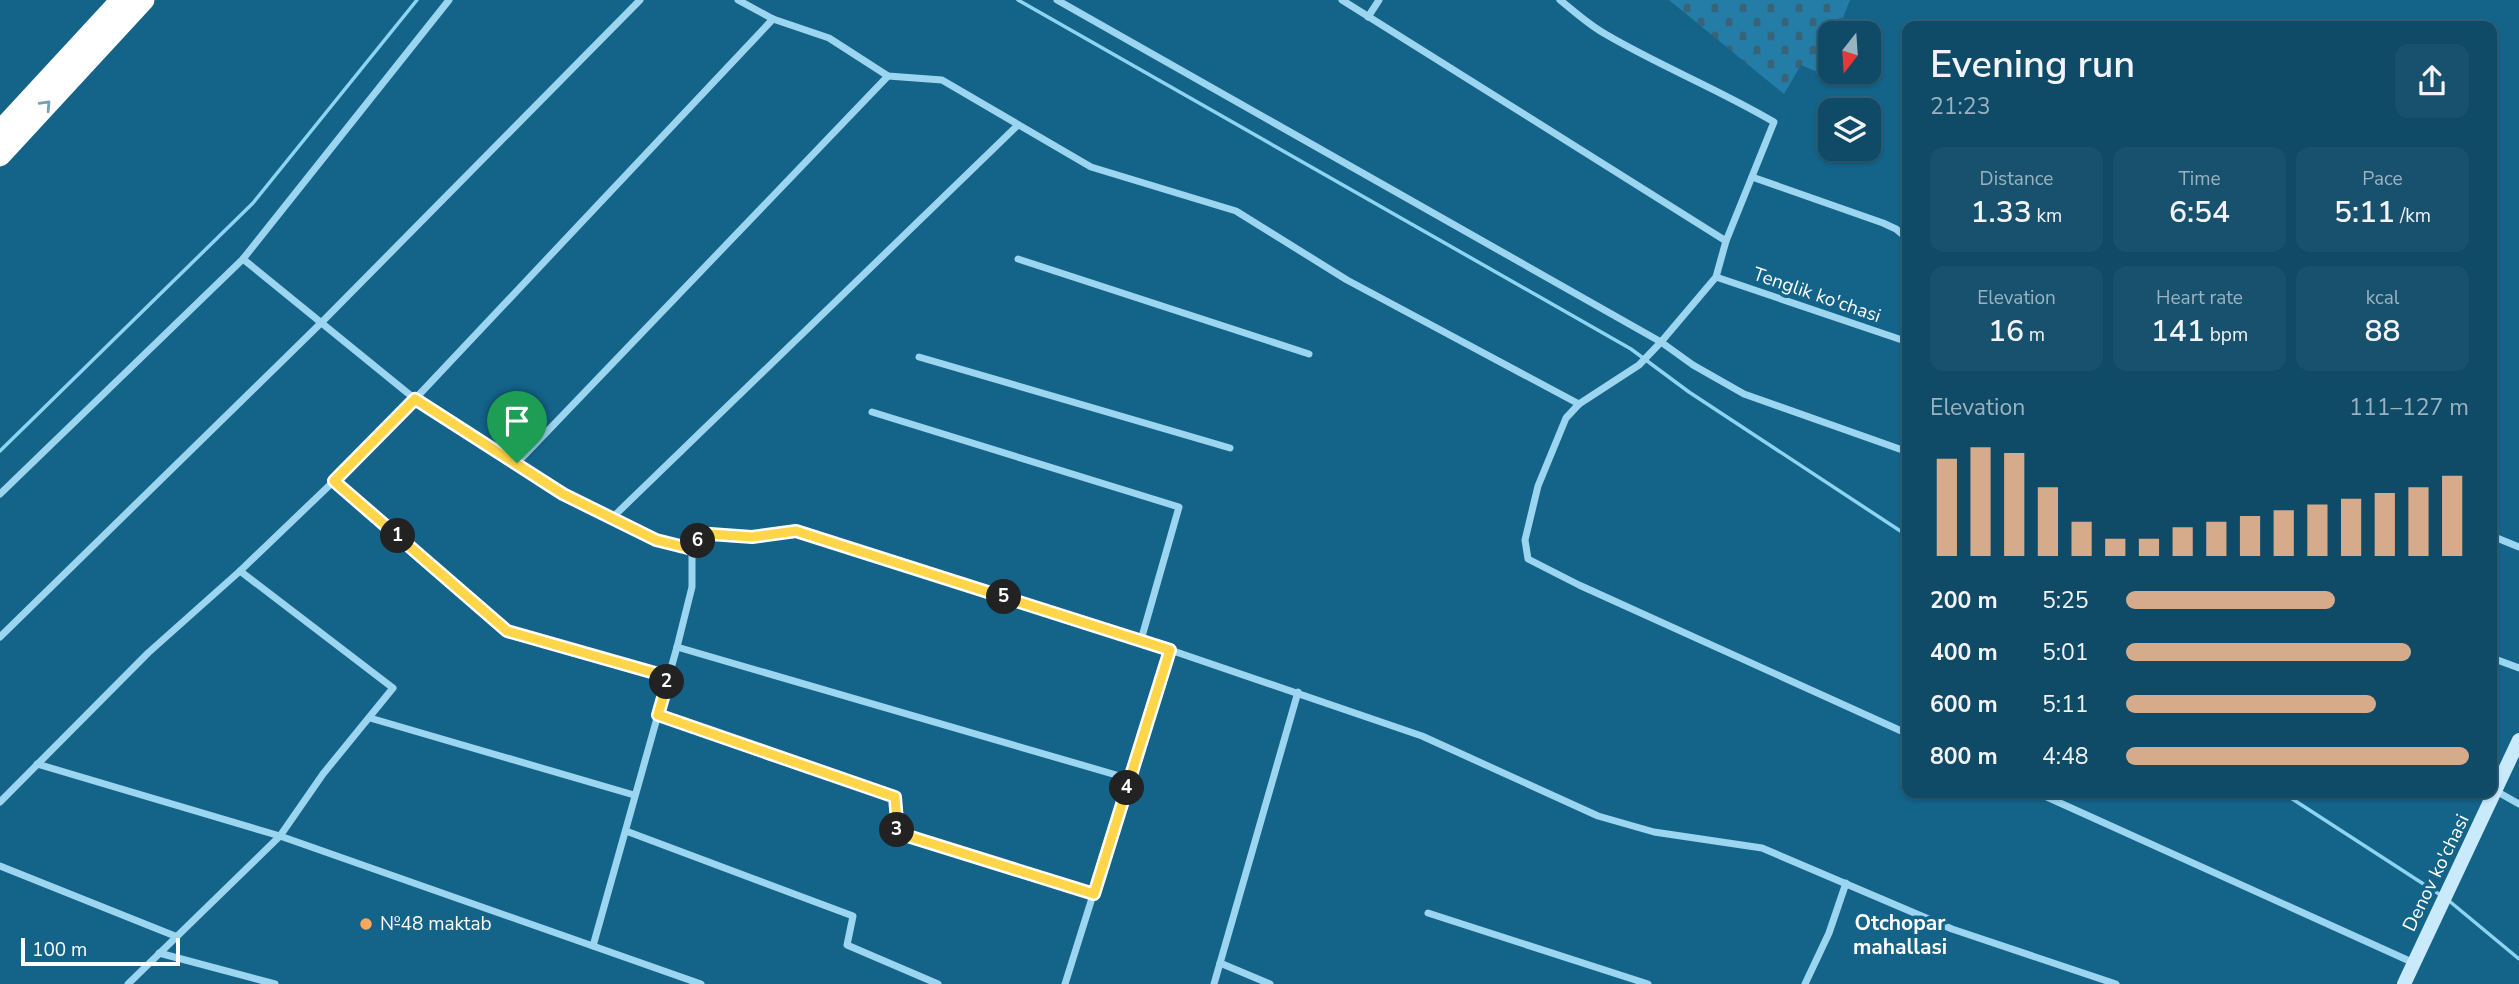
<!DOCTYPE html>
<meta charset="utf-8">
<style>
:root{--surface:#0f4a67;--page:#18516d;--text:#f1f3f6;--muted:#9bb3c0;--line:#2f627b;--accent:#d6ab8b}
body{margin:0;font-family:"Nunito Sans",sans-serif;background:var(--page);color:var(--text);height:100vh;display:flex;flex-direction:column;font-size:26px;white-space:nowrap}
*{box-sizing:border-box;margin:0}
p{font-size:23px;color:var(--muted)}
.icon{flex:none;width:38px;height:38px;fill:none;stroke:currentColor;stroke-width:2;stroke-linecap:round;stroke-linejoin:round}
.map{position:relative;flex:1;overflow:hidden}
.panel{position:absolute;left:1902px;top:21px;width:595px;height:777px;display:flex;flex-direction:column;background:var(--surface);border-radius:14px;box-shadow:0 2px 5px #0004,0 0 0 2px var(--line)}
.panel>*{flex:none}
.needle{width:46px;rotate:197deg}
.buttons{position:absolute;left:1818px;top:21px;display:grid;gap:14px}
.buttons a{display:grid;place-items:center;width:63px;height:63px;border-radius:14px;background:var(--surface);box-shadow:0 2px 5px #0004,0 0 0 2px var(--line);font-size:35px}
.scale{position:absolute;left:21px;bottom:18px;width:159px;box-sizing:border-box;padding-left:7px;border:4px solid #fff;border-top:0;font-size:19px;line-height:24px;white-space:nowrap;color:#fff;-webkit-text-stroke:5px #146389;paint-order:stroke}
.pin{position:absolute;display:grid;place-items:center;width:60px;height:60px;color:#fff;margin:-72px -30px;border-radius:50% 50% 50% 0;rotate:-45deg;box-shadow:0 0 7px #0007}
.pin .icon{rotate:45deg}
.km{position:absolute;width:35px;height:35px;margin:-18px;border-radius:50%;background:#222;color:#fff;font-size:19px;line-height:35px;text-align:center}
.round{display:grid;place-items:center;flex:none;width:74px;height:74px;border-radius:14px;background:var(--page)}
.summary{display:flex;align-items:center;justify-content:space-between;height:119px;padding:0 28px}
h1{font-size:38px;font-weight:600;line-height:52px}
.metrics{display:grid;grid-template-columns:repeat(3,1fr);gap:10px;height:119px;padding:7px 28px}
.metrics div{display:grid;align-content:center;border-radius:14px;background:var(--page);text-align:center}
.metrics b{font-size:30px;font-weight:600}
.metrics small{font-size:19px;font-weight:400}
.metrics p{font-size:19px}
.chart{height:196px;padding:14px 28px}
.chart p{display:flex;justify-content:space-between}
.chart svg{width:100%;height:126px;margin-top:7px;stroke:var(--accent);stroke-width:6}
ul{padding:0 28px;list-style:none;font-size:23px}
li{display:grid;grid-template-columns:112px 84px 1fr;align-items:center;height:52px}
li i{height:18px;border-radius:9px;background:var(--accent)}
.map>svg:first-child{display:block}
</style>
<div class="map">
<svg width="2519" height="984" viewBox="0 0 2519 984">
<defs>
<pattern id="cemetery-stones" width="16" height="16" patternUnits="userSpaceOnUse" patternTransform="scale(1.75)"><rect width="16" height="16" fill="#237da7"/><path d="M2 7V4a2 2 0 0 1 4 0v3zM10 15v-3a2 2 0 0 1 4 0v3z" fill="#38647a"/></pattern>
</defs>
<rect width="100%" height="100%" fill="#146389"/>
<!-- cemetery -->
<polygon fill="url(#cemetery-stones)" points="1669,0 1850,0 1837,33 1830,33 1830,51 1822,74 1801,65 1784,94"/>
<g fill="none" stroke-linecap="round" stroke-linejoin="round">
<!-- stream -->
<g stroke="#8dd4f2" stroke-width="3.5">
<polyline points="1018,0 1631,349 1689,392 1908,536"/>
<polyline points="0,451 253,203 417,0"/>
<polyline points="2283,793 2442,896"/>
<polyline points="2448,900 2519,959"/>
</g>
<!-- street -->
<g stroke="#9bd5ef" stroke-width="7">
<polyline points="738,0 773,19 829,38 888,76 942,80 1091,167 1236,211 1347,280 1579,404"/>
<polyline points="1057,0 1661,342 1693,365 1744,394 1908,452"/>
<polyline points="1342,0 1726,241"/>
<path d="M1560,0C1575,12 1590,26 1607,35C1662,67 1720,90 1774,122L1726,241L1716,277L1661,342L1639,365L1579,404L1566,418L1538,486L1525,540L1528,559L1579,585L1908,734"/>
<polyline points="1368,17 1379,0"/>
<polyline points="1752,177 1883,223 1896,229 1908,239"/>
<polyline points="243,259 415,399 563,494 656,540 692,549"/>
<polyline points="1018,259 1309,354"/>
<polyline points="1716,277 1908,342"/>
<polyline points="919,357 1230,448"/>
<polyline points="872,412 1179,507 1141,640"/>
<polyline points="517,463 888,76"/>
<polyline points="334,481 507,631 669,677"/>
<polyline points="0,494 243,259 449,0"/>
<polyline points="613,517 1018,125"/>
<polyline points="2492,536 2519,547"/>
<polyline points="0,637 321,323 640,0"/>
<polyline points="677,647 1130,779"/>
<polyline points="2492,658 2519,668"/>
<polyline points="658,715 895,797 898,833 1094,894"/>
<polyline points="370,718 634,795"/>
<polyline points="37,764 280,836 701,984"/>
<polyline points="2496,791 2519,804"/>
<polyline points="2038,793 2414,963"/>
<polyline points="0,802 148,653 240,571 334,481 415,399 773,19"/>
<polyline points="626,831 853,916 847,945 938,984"/>
<polyline points="0,866 175,936"/>
<polyline points="1428,913 1648,984"/>
<polyline points="593,946 677,647 692,587 692,549 700,539 710,534 753,537 796,532 1141,640 1422,736 1598,816 1654,832 1762,848 1952,929 2116,984"/>
<polyline points="159,953 275,984"/>
<polyline points="1220,963 1270,984"/>
<polyline points="128,984 280,836 323,774 393,688 240,571"/>
<polyline points="1065,984 1170,650"/>
<polyline points="1214,984 1298,692"/>
<polyline points="1805,984 1829,933 1846,883"/>
</g>
<!-- secondary -->
<polyline stroke="#c8eafb" stroke-width="14" points="2404,984 2519,740"/>
<!-- highway -->
<g stroke="#fff" stroke-width="21">
<polyline points="0,131 121,0"/>
<polyline points="0,156 144,0"/>
</g>
</g>
<!-- one-way arrows -->
<defs><path id="oneway-chevron" d="M-2-3.5L2.5 0L-2 3.5" fill="none" stroke-width="1.6" stroke-linecap="round" stroke-linejoin="round" transform="scale(1.75)"/></defs>
<use stroke="#72a1b8" href="#oneway-chevron" transform="translate(46 105) rotate(-47)"/>
<g fill="none" stroke-linecap="round" stroke-linejoin="round">
<!-- route casing -->
<g stroke="#fff" stroke-width="14">
<polygon id="route" points="415,399 563,494 656,540 692,549 700,539 710,534 752,537 796,531 1170,650 1094,894 898,833 895,797 658,715 669,677 507,631 334,481"/>
</g>
<!-- route -->
<use href="#route" stroke="#ffd54a" stroke-width="9"/>
</g>
<!-- markers -->
<circle fill="#ffa759" stroke="#146389" stroke-width="2.5" cx="366" cy="924" r="7"/>
<g text-anchor="middle" dominant-baseline="central" stroke-width="7" stroke-linejoin="round" paint-order="stroke">
<!-- street labels -->
<g font-size="19" fill="#fff" stroke="#146389">
<text transform="translate(1817 295) rotate(19)">Tenglik ko'chasi</text>
<text transform="translate(2436 873) rotate(-64)">Denov ko'chasi</text>
</g>
<!-- poi labels -->
<g font-size="19" fill="#fff" stroke="#146389" text-anchor="start">
<text x="380" y="924">№48 maktab</text>
</g>
<!-- neighbourhood labels -->
<g font-size="21" font-weight="bold" fill="#fff" stroke="#146389">
<text x="1900" y="923">Otchopar<tspan x="1900" dy="24">mahallasi</tspan></text>
</g>
</g>
</svg>
<div class="buttons">
<a><svg class="needle" viewBox="-14 -14 28 28"><path d="M0-13l5 13h-10z" fill="#e53935"/><path d="M0 13l5-13h-10z" fill="#9bb3c0"/></svg></a>
<a><svg class="icon" aria-label="layers" viewBox="0 0 24 24"><path d="M12 4l9 5-9 5-9-5zM3 14l9 5 9-5"/></svg></a>
</div>
<div class="scale">100 m</div>
<div class="pin" style="left:517px;top:463px;background:#1e9e55"><svg class="icon" aria-label="arrive" viewBox="0 0 24 24"><path d="M6 21V4h12l-3 4 3 4H6"/></svg></div>
<b class="km" style="left:398px;top:536px">1</b>
<b class="km" style="left:667px;top:682px">2</b>
<b class="km" style="left:897px;top:830px">3</b>
<b class="km" style="left:1127px;top:788px">4</b>
<b class="km" style="left:1004px;top:597px">5</b>
<b class="km" style="left:698px;top:541px">6</b>
<section class="panel">
<div class="summary"><div><h1>Evening run</h1><p>21:23</p></div><a class="round"><svg class="icon" aria-label="share" viewBox="0 0 24 24"><path d="M12 15V3M7 8l5-5 5 5M5 13v7h14v-7"/></svg></a></div>
<div class="metrics">
<div><p>Distance</p><b>1.33<small> km</small></b></div>
<div><p>Time</p><b>6:54</b></div>
<div><p>Pace</p><b>5:11<small> /km</small></b></div>
</div>
<div class="metrics">
<div><p>Elevation</p><b>16<small> m</small></b></div>
<div><p>Heart rate</p><b>141<small> bpm</small></b></div>
<div><p>kcal</p><b>88</b></div>
</div>
<div class="chart"><p><span>Elevation</span>111–127 m</p>
<svg viewBox="0 0 160 44" preserveAspectRatio="none"><path d="M5 44V10M15 44V6M25 44V8M35 44V20M45 44V32M55 44V38M65 44V38M75 44V34M85 44V32M95 44V30M105 44V28M115 44V26M125 44V24M135 44V22M145 44V20M155 44V16"/></svg>
</div>
<ul>
<li><b>200 m</b>5:25<i style="width:61%"></i></li>
<li><b>400 m</b>5:01<i style="width:83%"></i></li>
<li><b>600 m</b>5:11<i style="width:73%"></i></li>
<li><b>800 m</b>4:48<i style="width:100%"></i></li>
</ul>
</section>
</div>
